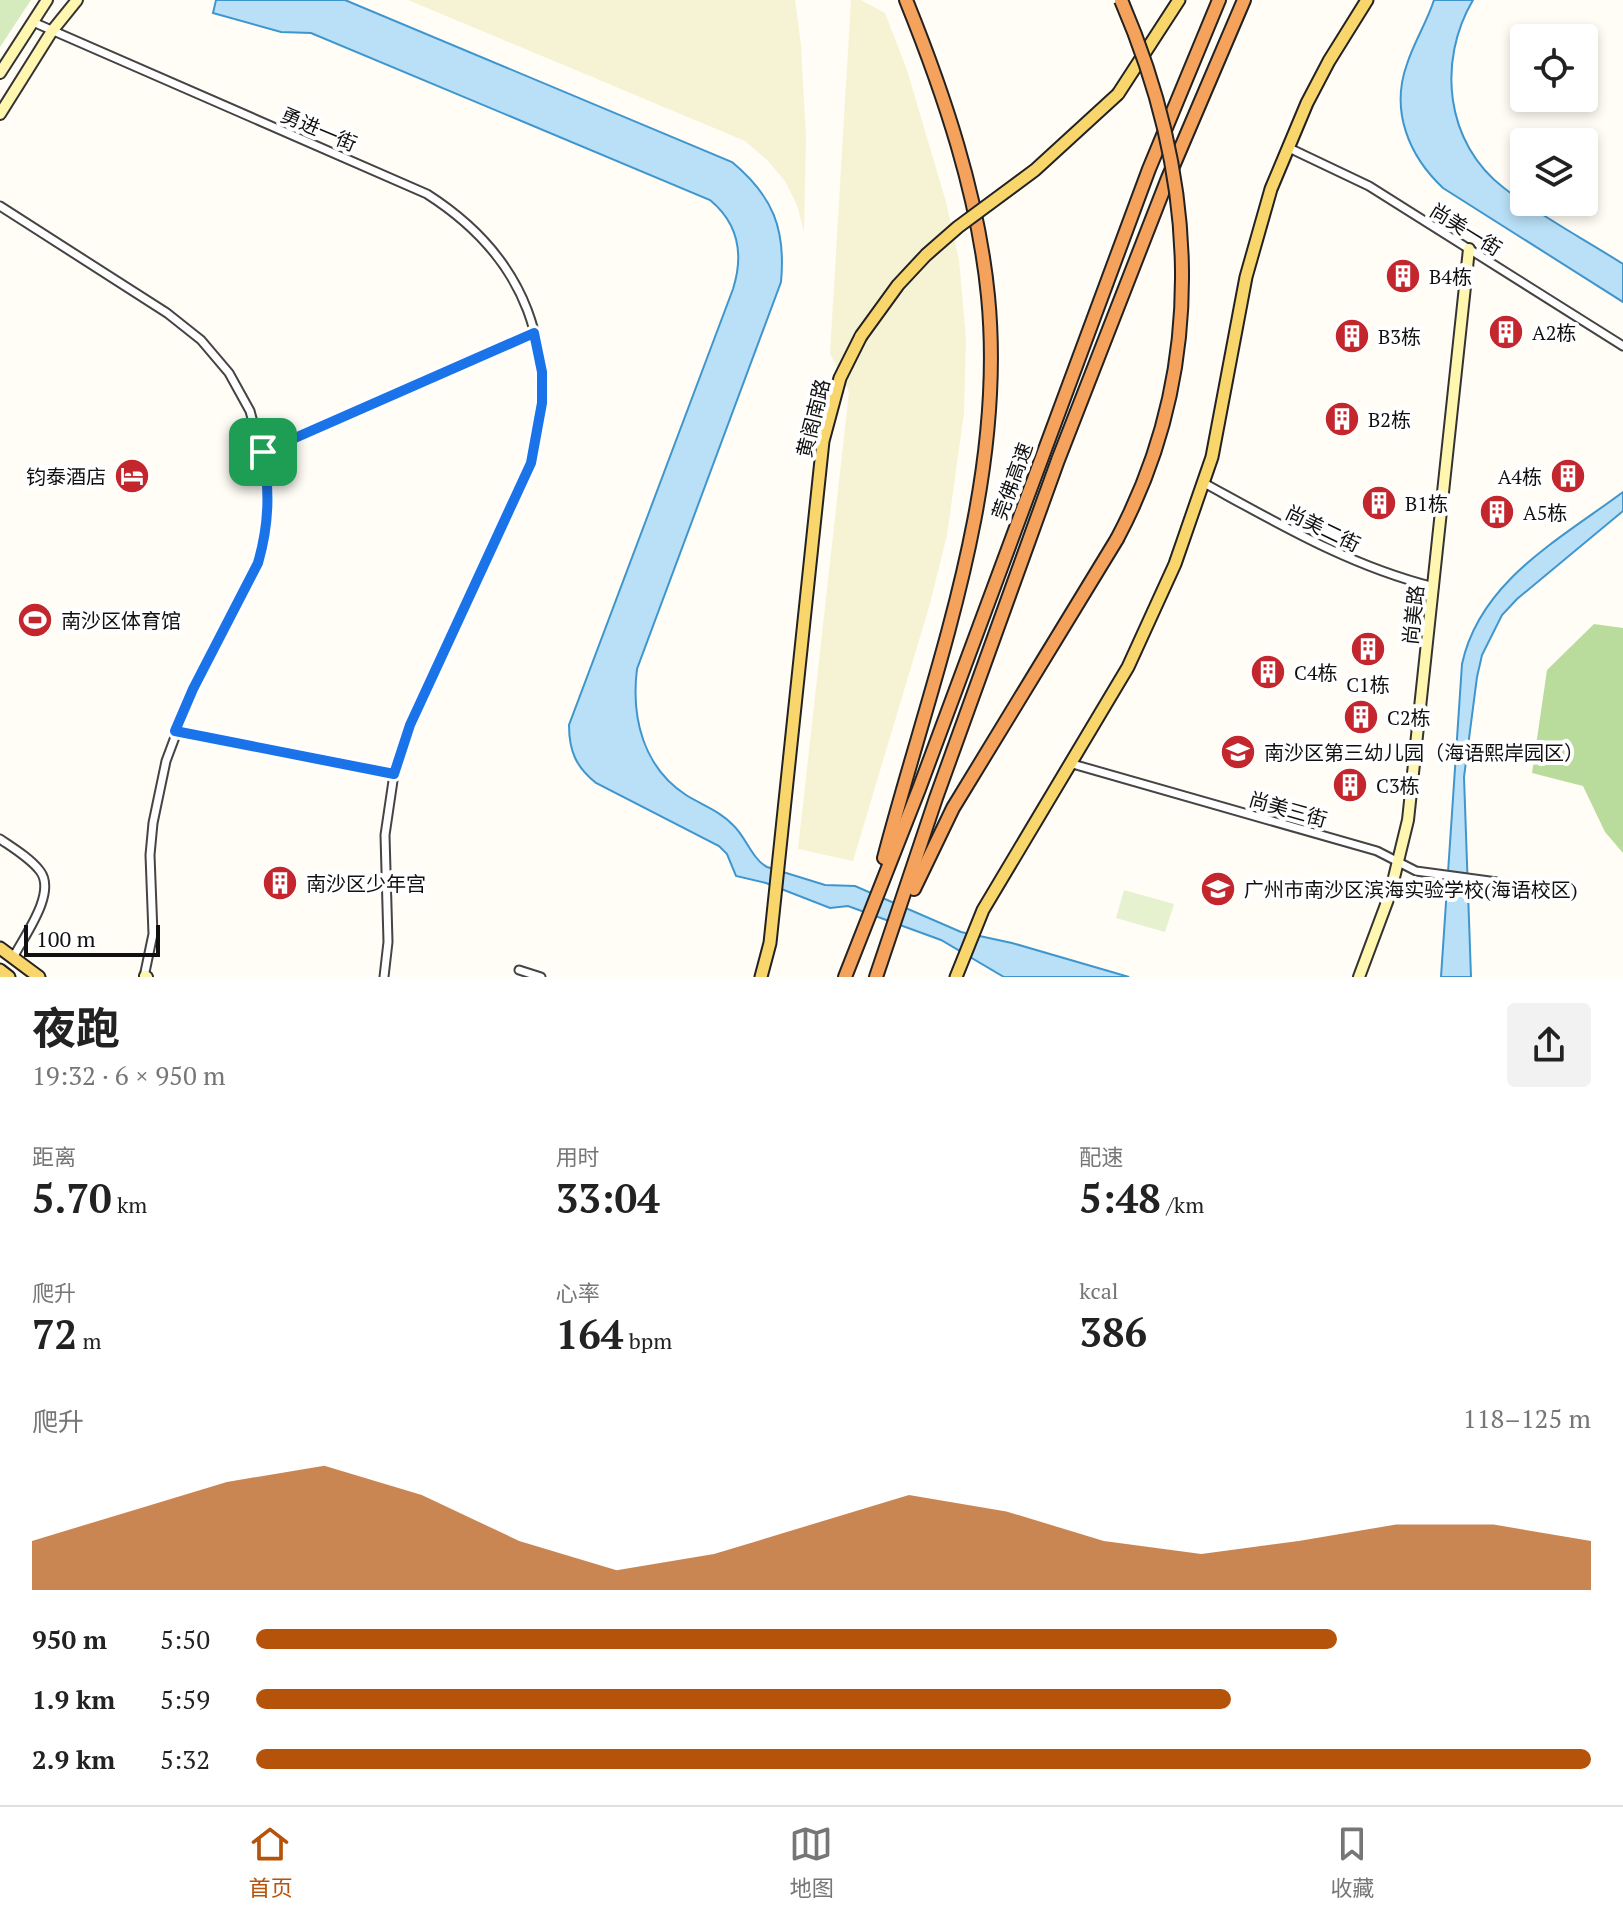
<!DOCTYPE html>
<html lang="zh">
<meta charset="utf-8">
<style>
:root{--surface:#fff;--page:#f2f2f2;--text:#222;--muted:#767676;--line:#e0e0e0;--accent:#b45309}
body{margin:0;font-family:"PT Serif","Noto Sans SC",serif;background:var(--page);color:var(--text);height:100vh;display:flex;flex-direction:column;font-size:30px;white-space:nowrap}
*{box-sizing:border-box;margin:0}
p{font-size:26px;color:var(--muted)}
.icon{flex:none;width:44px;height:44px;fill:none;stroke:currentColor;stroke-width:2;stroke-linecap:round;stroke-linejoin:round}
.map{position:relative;height:977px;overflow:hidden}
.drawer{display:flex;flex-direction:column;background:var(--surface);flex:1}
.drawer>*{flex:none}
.controls{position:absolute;left:1510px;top:24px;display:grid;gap:16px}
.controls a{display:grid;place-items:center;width:88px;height:88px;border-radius:8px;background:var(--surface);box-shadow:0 4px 12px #0003;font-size:40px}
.scale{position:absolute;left:24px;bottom:20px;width:136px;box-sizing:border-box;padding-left:8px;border:4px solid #111;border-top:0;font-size:22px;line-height:28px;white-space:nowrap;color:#111;-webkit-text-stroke:6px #fff;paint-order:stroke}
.pin{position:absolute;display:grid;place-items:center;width:68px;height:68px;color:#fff;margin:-34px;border-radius:16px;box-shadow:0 4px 12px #0006}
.round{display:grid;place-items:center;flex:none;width:84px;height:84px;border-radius:8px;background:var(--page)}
.overview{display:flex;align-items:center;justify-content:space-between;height:136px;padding:0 32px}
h1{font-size:44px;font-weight:700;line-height:60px}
.figures{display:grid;grid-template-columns:repeat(3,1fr);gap:12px;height:136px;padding:8px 32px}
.figures div{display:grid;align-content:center}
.figures b{font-size:40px;font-weight:700}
.figures small{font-size:22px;font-weight:400}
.figures p{font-size:22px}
.chart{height:224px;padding:16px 32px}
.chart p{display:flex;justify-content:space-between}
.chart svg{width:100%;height:144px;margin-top:8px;fill:var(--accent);opacity:.7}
ul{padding:0 32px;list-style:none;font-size:26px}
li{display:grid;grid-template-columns:128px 96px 1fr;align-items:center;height:60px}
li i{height:20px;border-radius:10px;background:var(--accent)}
.dock{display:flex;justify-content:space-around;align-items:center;height:112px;border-top:2px solid var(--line);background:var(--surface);font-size:22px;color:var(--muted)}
.dock a{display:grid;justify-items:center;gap:4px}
.dock .on{color:var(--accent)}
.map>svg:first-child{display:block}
</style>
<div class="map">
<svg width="1623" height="977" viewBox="0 0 1623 977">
<rect width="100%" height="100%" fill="#fffdf5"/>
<!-- farmland -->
<g fill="#f6f3d4">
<polygon points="408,0 795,0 801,45 806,138 804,232 797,205 785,181 767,160 745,141"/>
<polygon points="851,0 861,0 885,13 907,70 946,202 959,260 966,338 964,413 947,535 929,607 853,861 798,849 849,392 830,353"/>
</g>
<!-- green -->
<polygon fill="#d5ebbd" points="0,0 31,0 0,47"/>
<!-- forest -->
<polygon fill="#b9dc9c" points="1594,624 1623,628 1623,853 1605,832 1583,786 1532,773 1547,670"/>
<!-- pitch -->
<polygon fill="#e6f2cf" points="1124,890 1174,904 1165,932 1116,918"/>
<!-- water -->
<g fill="#b9e0f7" stroke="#3f96cf" stroke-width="2">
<path d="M216,0H345L732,162C773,196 786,229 781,282L637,669C631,717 643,767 686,795C702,805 720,811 733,825C746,837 752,859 767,867L825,885L855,886L961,932L1012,943L1129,977H1004L941,940L848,906L830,908L766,883L736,876L727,854L719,846L596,783C576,767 569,751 569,725L733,289C744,254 739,224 710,200L311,33L281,32L213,13Z"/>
<path d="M1434,0H1473C1437,61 1445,143 1504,188C1540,216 1584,239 1623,264V302L1443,188C1409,156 1390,111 1407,64C1414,42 1427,22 1434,0Z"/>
<path d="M1623,492V511L1517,599L1502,615L1482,655L1477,677L1464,777L1471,977H1441L1462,664C1480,581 1560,539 1623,492Z"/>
</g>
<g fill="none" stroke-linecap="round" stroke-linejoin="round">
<!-- street casing -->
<g stroke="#444" stroke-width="11">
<g id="street">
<path d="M33,22L427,194C527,258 560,350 531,463L410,725L394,774L385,835L388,942L384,977"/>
<polyline points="1287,147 1369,186 1623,346"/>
<polyline points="0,206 167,313 201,340 229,373 250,411 267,474 268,519 258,563 193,689 166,761 153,823 150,855 153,934 144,977"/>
<polyline points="263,452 534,333"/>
<path d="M1204,483C1279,524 1350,566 1434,587"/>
<polyline points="175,731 394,774"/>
<polyline points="1069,763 1377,851 1416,871 1497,882"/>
<path d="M0,839C13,848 30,858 40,871C57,893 24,936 13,958"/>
<polyline points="519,970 541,977"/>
</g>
</g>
<!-- secondary casing -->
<g stroke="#333" stroke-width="14">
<g id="secondary">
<polyline points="0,73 47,0"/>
<polyline points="0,114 52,31 77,0"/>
<polyline points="145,976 147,977"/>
<polyline points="1359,977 1390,894 1408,820 1469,249"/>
</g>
</g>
<!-- primary casing -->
<g stroke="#222" stroke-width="15">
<g id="primary">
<polyline points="1118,94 1179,0"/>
<polyline points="0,948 39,977"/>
<polyline points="0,970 9,977"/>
<polyline points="761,977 770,943 823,441 840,378 861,336"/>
<polyline points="956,977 983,910 1128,667 1175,564 1212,457 1246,277 1271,189 1307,103 1329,61 1367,0"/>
</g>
</g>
<!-- highway casing -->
<g stroke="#222" stroke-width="16">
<g id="highway">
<path d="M884,858C932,675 1007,489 988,296C978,195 944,94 906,0"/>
<polyline points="914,889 953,808 1117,539"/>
<polyline points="845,977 919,789 1149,169 1219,0"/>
<polyline points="876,977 936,798 1058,460 1168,178 1244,0"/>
</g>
</g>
<!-- street -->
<use href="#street" stroke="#fff" stroke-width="7"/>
<!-- secondary -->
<use href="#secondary" stroke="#fff6b0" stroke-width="10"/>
<!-- primary -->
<use href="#primary" stroke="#f9d66b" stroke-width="11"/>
<!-- highway -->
<use href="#highway" stroke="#f5a25d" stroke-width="12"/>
<!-- primary-bridge casing -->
<g stroke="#222" stroke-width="15" stroke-linecap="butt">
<polyline id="primary-bridge" points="861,336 898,285 926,255 958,227 1035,170 1118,94"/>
</g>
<!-- highway-bridge casing -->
<g stroke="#222" stroke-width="16" stroke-linecap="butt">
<path id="highway-bridge" d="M1117,539C1209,366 1197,176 1121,0"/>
</g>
<!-- primary-bridge -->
<use href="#primary-bridge" stroke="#f9d66b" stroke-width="11"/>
<!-- highway-bridge -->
<use href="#highway-bridge" stroke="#f5a25d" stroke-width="12"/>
</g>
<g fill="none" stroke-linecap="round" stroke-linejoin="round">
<!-- route casing -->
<g stroke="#fff" stroke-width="16">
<path id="route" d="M534,333L542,372V403L531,463L410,725L394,774L175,731L193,689L258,563C269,525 270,491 263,452Z"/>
</g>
<!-- route -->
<use href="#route" stroke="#1a73e8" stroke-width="10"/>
</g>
<!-- icons -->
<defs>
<g id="building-disc" transform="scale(1.8)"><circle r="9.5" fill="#c4262e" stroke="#fff"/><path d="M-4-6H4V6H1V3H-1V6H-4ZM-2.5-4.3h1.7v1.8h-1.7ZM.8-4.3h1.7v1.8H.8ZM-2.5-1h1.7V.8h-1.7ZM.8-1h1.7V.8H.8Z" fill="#fff"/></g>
<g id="hotel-disc" transform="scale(1.8)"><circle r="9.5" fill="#c4262e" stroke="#fff"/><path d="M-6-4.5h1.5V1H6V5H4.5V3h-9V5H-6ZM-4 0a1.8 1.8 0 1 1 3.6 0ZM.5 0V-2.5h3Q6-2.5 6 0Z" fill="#fff"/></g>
<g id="stadium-disc" transform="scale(1.8)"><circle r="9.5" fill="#c4262e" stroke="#fff"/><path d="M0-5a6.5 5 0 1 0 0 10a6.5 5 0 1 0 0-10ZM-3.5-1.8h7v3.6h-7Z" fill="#fff"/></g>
<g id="school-disc" transform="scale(1.8)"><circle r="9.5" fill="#c4262e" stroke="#fff"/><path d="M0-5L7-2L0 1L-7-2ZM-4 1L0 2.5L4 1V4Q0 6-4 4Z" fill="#fff"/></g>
</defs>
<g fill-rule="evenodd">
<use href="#building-disc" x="1403" y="276"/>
<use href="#building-disc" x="1506" y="332"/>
<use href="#building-disc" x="1352" y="336"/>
<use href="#building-disc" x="1342" y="419"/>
<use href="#hotel-disc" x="132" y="476"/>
<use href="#building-disc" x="1568" y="476"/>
<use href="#building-disc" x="1379" y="503"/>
<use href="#building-disc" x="1497" y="512"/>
<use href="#stadium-disc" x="35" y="620"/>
<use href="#building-disc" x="1368" y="649"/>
<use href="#building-disc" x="1268" y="672"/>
<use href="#building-disc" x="1361" y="717"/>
<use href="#school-disc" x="1238" y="752"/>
<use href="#building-disc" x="1350" y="785"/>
<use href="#building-disc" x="280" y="883"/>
<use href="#school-disc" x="1218" y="889"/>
</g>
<g text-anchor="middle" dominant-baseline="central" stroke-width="8" stroke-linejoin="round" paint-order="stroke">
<!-- street labels -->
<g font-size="20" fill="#111" stroke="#fff">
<text transform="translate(319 129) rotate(23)">勇进一街</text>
<text transform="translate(1466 229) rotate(32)">尚美一街</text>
<text transform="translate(813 418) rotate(-76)">黄阁南路</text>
<text transform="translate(1012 481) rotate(-70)">莞佛高速</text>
<text transform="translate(1323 528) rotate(26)">尚美二街</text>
<text transform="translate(1413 615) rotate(-84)">尚美路</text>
<text transform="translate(1288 809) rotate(16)">尚美三街</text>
</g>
<!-- poi labels -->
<g font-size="20" fill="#111" stroke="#fff" text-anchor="start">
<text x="1429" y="276">B4栋</text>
<text x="1532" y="332">A2栋</text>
<text x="1378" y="336">B3栋</text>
<text x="1368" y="419">B2栋</text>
<text x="106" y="476" text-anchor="end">钧泰酒店</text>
<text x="1542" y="476" text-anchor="end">A4栋</text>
<text x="1405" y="503">B1栋</text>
<text x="1523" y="512">A5栋</text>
<text x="61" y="620">南沙区体育馆</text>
<text x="1294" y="672">C4栋</text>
<text x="1368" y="684" text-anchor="middle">C1栋</text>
<text x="1387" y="717">C2栋</text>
<text x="1264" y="752">南沙区第三幼儿园（海语熙岸园区）</text>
<text x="1376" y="785">C3栋</text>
<text x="306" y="883">南沙区少年宫</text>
<text x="1244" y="889">广州市南沙区滨海实验学校(海语校区)</text>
</g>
</g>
</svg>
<div class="controls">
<a><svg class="icon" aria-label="locate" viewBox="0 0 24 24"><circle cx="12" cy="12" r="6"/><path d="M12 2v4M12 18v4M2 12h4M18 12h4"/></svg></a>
<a><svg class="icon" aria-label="layers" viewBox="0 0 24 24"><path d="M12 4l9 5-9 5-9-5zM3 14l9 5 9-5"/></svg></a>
</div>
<div class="scale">100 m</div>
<div class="pin" style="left:263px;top:452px;background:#1e9e55"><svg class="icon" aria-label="arrive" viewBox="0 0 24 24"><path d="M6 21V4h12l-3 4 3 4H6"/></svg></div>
</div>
<section class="drawer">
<div class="overview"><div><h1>夜跑</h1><p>19:32 · 6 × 950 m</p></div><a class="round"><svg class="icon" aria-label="share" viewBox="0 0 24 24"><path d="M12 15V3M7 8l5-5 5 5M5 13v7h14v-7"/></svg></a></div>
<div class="figures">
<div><p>距离</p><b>5.70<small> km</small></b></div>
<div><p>用时</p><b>33:04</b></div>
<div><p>配速</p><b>5:48<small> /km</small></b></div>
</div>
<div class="figures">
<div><p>爬升</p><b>72<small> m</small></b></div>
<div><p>心率</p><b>164<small> bpm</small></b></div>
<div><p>kcal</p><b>386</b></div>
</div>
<div class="chart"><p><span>爬升</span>118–125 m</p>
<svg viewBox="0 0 160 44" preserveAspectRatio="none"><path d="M0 44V29L10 20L20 11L30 6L40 15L50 29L60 38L70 33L80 24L90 15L100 20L110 29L120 33L130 29L140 24L150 24L160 29V44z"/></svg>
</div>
<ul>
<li><b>950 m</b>5:50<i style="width:81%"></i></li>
<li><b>1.9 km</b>5:59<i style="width:73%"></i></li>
<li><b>2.9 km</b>5:32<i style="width:100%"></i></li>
</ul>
</section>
<nav class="dock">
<a class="on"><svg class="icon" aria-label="home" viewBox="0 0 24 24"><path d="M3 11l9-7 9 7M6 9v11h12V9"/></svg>首页</a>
<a><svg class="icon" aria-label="map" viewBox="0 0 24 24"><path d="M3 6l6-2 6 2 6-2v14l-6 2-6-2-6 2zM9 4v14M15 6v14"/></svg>地图</a>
<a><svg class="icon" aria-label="saved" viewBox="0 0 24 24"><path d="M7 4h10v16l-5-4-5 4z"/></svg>收藏</a>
</nav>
